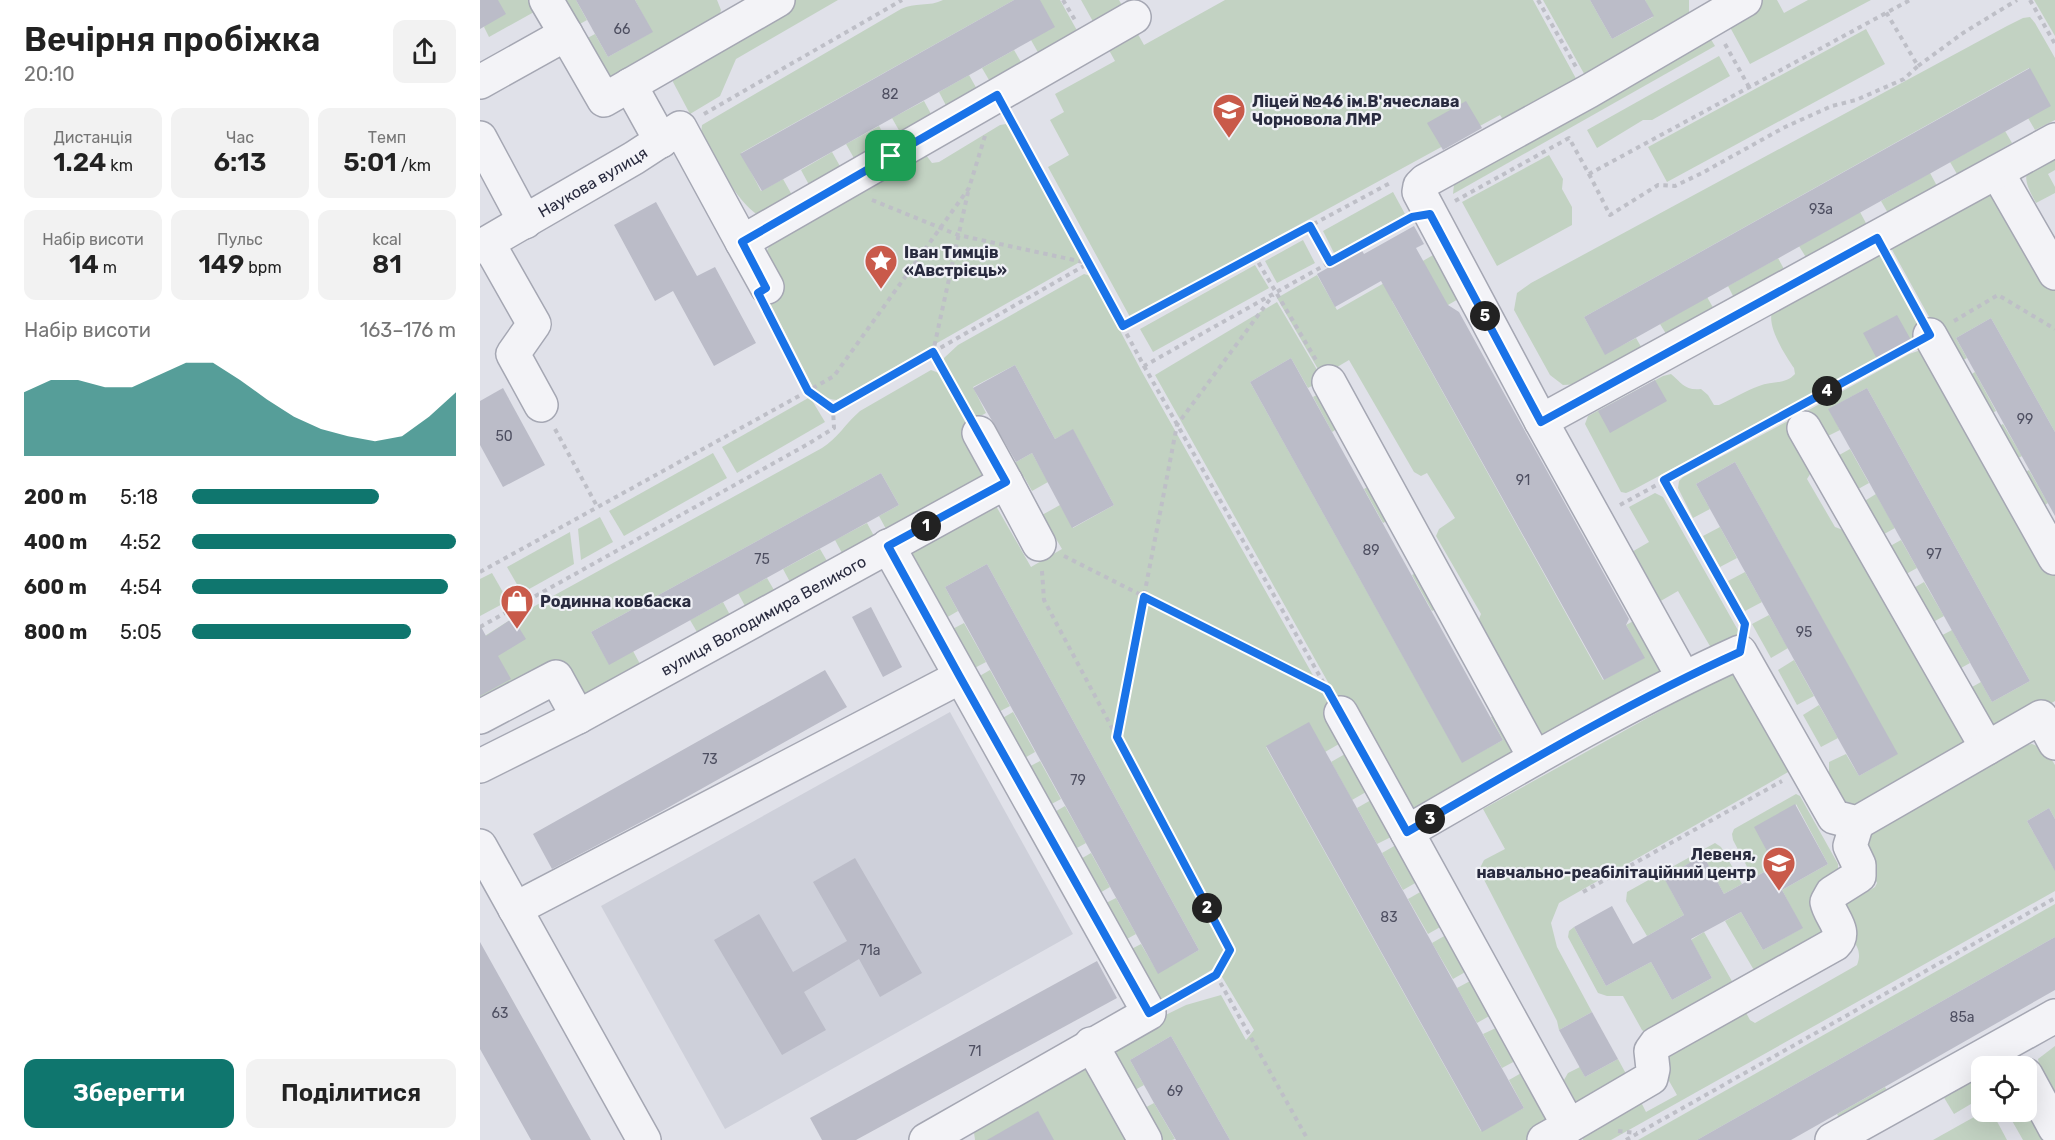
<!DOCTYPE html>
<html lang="uk">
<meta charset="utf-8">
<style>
:root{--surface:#fff;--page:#f2f2f2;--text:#222;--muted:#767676;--accent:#0f766e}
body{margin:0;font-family:Rubik,sans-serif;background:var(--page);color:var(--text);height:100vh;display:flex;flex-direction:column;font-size:22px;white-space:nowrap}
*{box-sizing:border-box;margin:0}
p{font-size:20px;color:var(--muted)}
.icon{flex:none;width:33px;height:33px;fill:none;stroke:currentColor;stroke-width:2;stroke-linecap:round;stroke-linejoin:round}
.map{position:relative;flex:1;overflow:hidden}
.drawer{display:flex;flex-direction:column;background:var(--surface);width:480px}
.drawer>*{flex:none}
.controls{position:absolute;left:1491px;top:1056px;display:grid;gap:12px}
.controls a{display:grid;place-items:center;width:66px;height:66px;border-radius:12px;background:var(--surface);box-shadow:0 6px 24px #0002;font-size:30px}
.pin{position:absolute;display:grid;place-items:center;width:51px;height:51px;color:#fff;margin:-26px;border-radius:12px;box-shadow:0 3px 9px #0006}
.km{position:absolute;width:30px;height:30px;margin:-15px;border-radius:50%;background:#222;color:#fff;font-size:16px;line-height:30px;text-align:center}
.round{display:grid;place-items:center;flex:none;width:63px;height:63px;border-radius:12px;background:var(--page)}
.summary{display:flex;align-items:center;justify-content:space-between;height:102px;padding:0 24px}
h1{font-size:33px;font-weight:600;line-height:45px}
.figures{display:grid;grid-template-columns:repeat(3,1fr);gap:9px;height:102px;padding:6px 24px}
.figures div{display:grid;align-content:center;border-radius:12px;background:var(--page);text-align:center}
.figures b{font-size:26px;font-weight:600}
.figures small{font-size:16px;font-weight:400}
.figures p{font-size:16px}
.chart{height:168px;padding:12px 24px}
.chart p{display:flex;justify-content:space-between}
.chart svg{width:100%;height:108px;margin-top:6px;fill:var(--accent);opacity:.7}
.cta{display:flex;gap:12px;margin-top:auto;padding:12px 24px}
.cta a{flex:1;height:69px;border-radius:12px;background:var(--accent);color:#fff;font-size:24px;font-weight:600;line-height:69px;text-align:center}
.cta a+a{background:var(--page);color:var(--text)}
ul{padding:0 24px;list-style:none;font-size:20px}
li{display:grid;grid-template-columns:96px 72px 1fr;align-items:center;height:45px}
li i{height:15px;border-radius:8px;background:var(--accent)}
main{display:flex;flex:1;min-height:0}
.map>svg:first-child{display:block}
</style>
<main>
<section class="drawer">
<div class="summary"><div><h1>Вечірня пробіжка</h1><p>20:10</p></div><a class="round"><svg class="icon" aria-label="share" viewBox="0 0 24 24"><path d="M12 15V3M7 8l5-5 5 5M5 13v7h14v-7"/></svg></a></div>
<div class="figures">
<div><p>Дистанція</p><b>1.24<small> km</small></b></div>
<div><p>Час</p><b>6:13</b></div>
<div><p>Темп</p><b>5:01<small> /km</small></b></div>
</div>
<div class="figures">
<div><p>Набір висоти</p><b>14<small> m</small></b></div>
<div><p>Пульс</p><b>149<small> bpm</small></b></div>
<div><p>kcal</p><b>81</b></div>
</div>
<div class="chart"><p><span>Набір висоти</span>163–176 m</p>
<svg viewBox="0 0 160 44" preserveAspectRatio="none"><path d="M0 44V18L10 13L20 13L30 16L40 16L50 11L60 6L70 6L80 13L90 21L100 28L110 33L120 36L130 38L140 36L150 28L160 18V44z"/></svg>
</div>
<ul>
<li><b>200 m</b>5:18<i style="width:71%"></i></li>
<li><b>400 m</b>4:52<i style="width:100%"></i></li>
<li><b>600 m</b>4:54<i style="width:97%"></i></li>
<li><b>800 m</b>5:05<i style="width:83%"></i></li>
</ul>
<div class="cta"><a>Зберегти</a><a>Поділитися</a></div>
</section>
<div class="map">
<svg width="1575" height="1140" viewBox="0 0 1575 1140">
<rect width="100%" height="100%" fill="#e0e1e9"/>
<!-- built -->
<polygon fill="#ced0da" points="470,712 593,934 245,1129 121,906"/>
<!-- green -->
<g fill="#c2d2c2">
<polygon points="18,0 60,0 54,12 9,37 4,27"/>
<polygon points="75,0 96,0 107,20 91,29"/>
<polygon points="155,0 237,0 241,10 238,19 135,85 98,43 115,34 128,57 172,32"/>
<polygon points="310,0 358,0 256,59 240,96 210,114 193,82 195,70"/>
<path d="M463,0H534L261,153L281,191L303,179L317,204L279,216C252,197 238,161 221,134L222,125L421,9C434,2 450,7 463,0Z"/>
<polygon points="560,0 580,0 604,43 565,65 551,40"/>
<polygon points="601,0 639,0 664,45 745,0 1053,0 1099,84 1026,124 1020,115 650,317 568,167 589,155 570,120 584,112 575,94 635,61"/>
<polygon points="1063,0 1110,0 1132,39 1173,17 1165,0 1209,0 1209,15 1107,79"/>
<polygon points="1279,0 1297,0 1304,13 1328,0 1391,0 1270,64 1245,18"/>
<polygon points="1554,0 1575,0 1575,36"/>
<polygon points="1550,17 1555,23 1575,58 1575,120 1555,130 1548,118 1549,68 1104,317 1125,354 1156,338 1163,350 1101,384 1083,385 1070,375 1034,310 1037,293 1051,283 1527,26 1543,18"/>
<polygon points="1386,29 1405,64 1187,182 1168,147"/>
<polygon points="1227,33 1235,46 973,194 974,184"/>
<polygon points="534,50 548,74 516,92 502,68"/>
<polygon points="1239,56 1250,76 1172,120 1163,120 1117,148 1107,130"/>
<polygon points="489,75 503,100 472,117 459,92"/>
<polygon points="444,101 457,125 426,143 412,118"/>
<path d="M526,124L530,129L601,257L598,263L357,400C345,399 339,394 332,385L289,301L285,254L295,236L446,155L452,163L459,162L520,125Z"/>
<polygon points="399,126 413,150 380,169 366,144"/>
<polygon points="1525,131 1532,143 1477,174 1470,162"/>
<path d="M1575,149V170L1568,174L1575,187V193L1556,203C1537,169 1547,170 1575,149Z"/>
<polygon points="352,152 366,177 334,194 321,170"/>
<polygon points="1069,155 1083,179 1082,189 1092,207 1092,225 1017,266 982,202"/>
<polygon points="1450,173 1457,186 1408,213 1401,201"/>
<polygon points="913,192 925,214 854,253 843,231"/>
<polygon points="1509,193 1518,196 1575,283 1575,432 1511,318 1476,338 1487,358 1475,364 1410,246"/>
<polygon points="1380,212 1387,225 1327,259 1319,246"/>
<polygon points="823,240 835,263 797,283 785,261"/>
<path d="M1400,252L1440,327L1436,337L1153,490L1146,493L1141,492L1105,424L1108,416L1183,376L1191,374C1202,383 1205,391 1221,389L1228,395L1234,405H1239C1252,399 1265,391 1279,386C1291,381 1305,385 1315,374L1314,368C1305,355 1287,327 1292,312Z"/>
<polygon points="955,254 980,298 968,305 912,301 1123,680 1164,658 1146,625 1157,619 1181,670 1178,676 1063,742 993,624 999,619 1001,614 956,536 959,529 975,518 947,473 941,476 934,472 869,360 842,376 797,298 837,275 857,310"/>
<polygon points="1298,258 1305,271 1255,300 1248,286"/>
<polygon points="775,265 789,288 673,352 660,329"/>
<polygon points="604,274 611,276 662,372 865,732 859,744 845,752 786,747 1001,1131 1044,1108 1029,1080 1043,1072 1068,1121 1049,1140 750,1140 691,1036 650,1060 664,1085 646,1095 635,1059 638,1048 663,1026 706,1005 741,995 766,1040 774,1030 736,967 677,1004 642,954 661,944 678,973 719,950 507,564 465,587 478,611 459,622 423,557 427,542 516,506 551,567 582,549 562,515 580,505 593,528 634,505 593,430 575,439 535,365 493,387 506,413 495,419 464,364 464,358 478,345"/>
<polygon points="1227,297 1235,311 1188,337 1180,324"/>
<polygon points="797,302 843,380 828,388 811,358 770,382 982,762 1023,740 1011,717 1020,712 1039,755 937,813 916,803 675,375"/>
<polygon points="1441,350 1575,572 1575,701 1517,735 1483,692 1501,682 1512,702 1550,681 1387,388 1349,409 1360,430 1342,439 1327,411 1429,354"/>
<path d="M451,370L459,373L492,431L511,477L406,529L399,516L419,505L401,473L111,632L129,664L153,651L160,664L99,697L0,699V639L33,618L342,448C357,439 366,423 380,411Z"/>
<polygon points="1495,372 1516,411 1504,417 1483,379"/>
<polygon points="844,391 863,425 852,432 833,397"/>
<polygon points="330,397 345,422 257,473 242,447"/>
<polygon points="1308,421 1330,460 1332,471 1327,479 1355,527 1371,533 1493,739 1369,814 1349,785 1349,762 1366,754 1379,776 1417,754 1255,462 1216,484 1230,509 1213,518 1198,488 1199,481 1203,477"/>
<polygon points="1523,424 1542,456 1529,463 1511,430"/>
<polygon points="1370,449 1389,483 1371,493 1352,459"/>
<polygon points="233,453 247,478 144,536 129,511"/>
<polygon points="552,453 568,482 552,491 544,477 522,470"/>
<polygon points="1549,470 1568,503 1556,510 1537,477"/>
<polygon points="895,483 913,517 903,523 884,489"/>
<polygon points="1175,493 1183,497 1259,632 1258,645 1234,653 1198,591 1179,602 1150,553 1169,542 1149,507"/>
<polygon points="1396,494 1415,528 1397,538 1378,505"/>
<polygon points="120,517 133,542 101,560 98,529"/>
<polygon points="387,523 394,536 362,553 355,540"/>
<polygon points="1240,527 1257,558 1240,567 1223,536"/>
<polygon points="90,532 94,564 42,593 27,567"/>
<polygon points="1421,540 1437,568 1419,578 1403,550"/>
<polygon points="340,549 347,561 310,582 303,569"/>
<polygon points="942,570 962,605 952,611 932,575"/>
<polygon points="1265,572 1282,602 1265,611 1248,581"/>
<polygon points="12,573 28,601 0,616 0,579"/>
<polygon points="287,578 294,590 265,606 258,593"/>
<polygon points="1444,582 1464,616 1446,626 1427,592"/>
<polygon points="243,602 250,615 217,632 210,620"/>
<polygon points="1289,615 1308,648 1291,658 1272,624"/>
<polygon points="484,623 506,662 487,672 465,633"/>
<polygon points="1472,630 1490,663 1472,673 1453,640"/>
<polygon points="1314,660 1334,696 1317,705 1298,670"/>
<polygon points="510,670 530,706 511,716 491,681"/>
<polygon points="1265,673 1317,767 1079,903 1071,923 1077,947 1112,1012 1079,1030 1077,1021 999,870 1004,860 1025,849 1003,809 1245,675"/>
<polygon points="1339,705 1358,738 1341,747 1323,715"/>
<polygon points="533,712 555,752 536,763 514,723"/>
<path d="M1552,744L1565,749L1575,765V819L1569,808L1547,821L1573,867H1575V891L1131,1140H1103L1101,1132L1159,1098L1166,1112L1197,1095L1184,1072L1185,1053L1264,1009L1270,1020L1275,1023L1377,965C1385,945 1367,939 1364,921C1363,916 1363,911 1363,906L1395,887L1397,883L1378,843L1384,833L1541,746Z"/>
<polygon points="865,754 886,792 872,800 851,762"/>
<polygon points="560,761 581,799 562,809 541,771"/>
<polygon points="1316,794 1320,796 1358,864 1358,871 1335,889 1333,894 1352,927 1278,977 1245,921 1261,912 1283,950 1322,928 1302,890 1348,864 1316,804 1295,866 1273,878 1253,840 1252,834 1254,829"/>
<polygon points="891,800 911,837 897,844 877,808"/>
<polygon points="585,806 606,843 586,854 566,817"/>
<polygon points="1235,843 1241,847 1262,884 1244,894 1223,856 1184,877 1204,915 1167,936 1146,901 1147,892"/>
<polygon points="916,845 937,882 923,890 902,853"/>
<polygon points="611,853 630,887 611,898 592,864"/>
<polygon points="942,891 962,926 948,934 928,899"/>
<polygon points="636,898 656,934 636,945 616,908"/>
<polygon points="1575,904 1575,937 1217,1140 1158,1140"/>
<polygon points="1094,927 1126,986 1171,962 1192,1000 1232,978 1211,940 1224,932 1257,990 1168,1035 1162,1030 1143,996 1127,996 1118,993 1088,937 1089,931"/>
<polygon points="966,935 987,971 973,979 952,943"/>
<polygon points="992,980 1011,1015 997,1023 977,988"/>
<polygon points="1018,1027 1037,1060 1022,1068 1003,1034"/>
<polygon points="1575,1046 1575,1101 1560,1070 1558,1059"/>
<polygon points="1138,1059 1151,1083 1098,1106 1084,1080 1088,1073 1100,1067 1105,1077"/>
<polygon points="591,1066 610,1068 657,1140 495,1140 493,1125"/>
<polygon points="1501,1071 1501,1098 1474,1114 1463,1096"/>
<polygon points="1405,1087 1410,1096 1362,1123 1357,1114"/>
<polygon points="674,1103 695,1139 692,1140 670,1140 655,1113"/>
<polygon points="1547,1103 1564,1136 1563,1140 1543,1140 1527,1112 1546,1112"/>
<polygon points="1503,1112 1512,1112 1527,1140 1453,1140"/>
</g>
<!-- building -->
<g fill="#bbbcc8">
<polygon points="0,0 18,0 26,14 0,29"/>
<polygon points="96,0 155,0 173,32 128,57"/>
<polygon points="534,0 560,0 575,27 282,191 260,154"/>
<polygon points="1110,0 1165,0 1174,16 1132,39"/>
<polygon points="1550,68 1571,106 1125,355 1104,317"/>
<polygon points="986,101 1002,128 963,150 947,123"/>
<polygon points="176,202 217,276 235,267 276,343 234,366 193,291 175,301 134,225"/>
<polygon points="934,226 944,244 936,248 968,305 979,312 1149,619 1146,625 1165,658 1124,680 901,281 855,307 837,274 881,249 884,254"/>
<polygon points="1417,315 1431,340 1397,359 1383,333"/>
<polygon points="1511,318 1575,432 1575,516 1476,338"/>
<polygon points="811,358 1023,740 982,763 770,382"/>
<polygon points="535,365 575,439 593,429 634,505 592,528 552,453 536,462 493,388"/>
<polygon points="1175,380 1187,401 1130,433 1118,411"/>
<polygon points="23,388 65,465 23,487 0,445 0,401"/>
<polygon points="1387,388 1550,681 1512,702 1348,409"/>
<polygon points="1255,462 1418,754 1379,776 1216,484"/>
<polygon points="401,473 419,505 129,665 111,632"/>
<polygon points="507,564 719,950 678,974 465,587"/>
<polygon points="391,607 422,667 403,677 372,617"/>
<polygon points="33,618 46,639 18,656 31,679 0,696 0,625 6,636"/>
<polygon points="345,670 367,707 182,811 72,869 53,834"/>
<polygon points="829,722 1044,1108 1002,1132 786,746"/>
<polygon points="1315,804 1348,864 1302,890 1323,928 1283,950 1261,912 1211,939 1232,978 1192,1000 1171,962 1126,986 1094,927 1132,906 1153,944 1204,915 1184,878 1223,855 1244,894 1295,866 1274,827"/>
<polygon points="1569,808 1575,819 1575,871 1547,821"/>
<polygon points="375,858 442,973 400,997 379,959 324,992 346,1030 302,1055 234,940 279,914 313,972 367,941 333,882"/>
<polygon points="1575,937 1575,990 1380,1101 1311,1140 1217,1140"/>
<polygon points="0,942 19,976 111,1140 51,1140 0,1049"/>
<polygon points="617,961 637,998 376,1140 342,1140 330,1118"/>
<polygon points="1112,1012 1138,1059 1105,1077 1079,1030"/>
<polygon points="691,1036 750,1140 696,1140 674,1103 650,1060"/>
<polygon points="558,1111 574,1140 507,1140"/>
</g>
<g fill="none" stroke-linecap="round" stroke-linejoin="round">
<!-- minor casing -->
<g stroke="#a5a7b3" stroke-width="36">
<g id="minor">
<polyline points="66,0 86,34"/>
<polyline points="0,82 86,34 124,100 298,0"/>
<polyline points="150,85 181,141"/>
<polyline points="0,138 45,222"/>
<polyline points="1517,172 1575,273"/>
<polyline points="262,242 287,287"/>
<polyline points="8,243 54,324 33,354 61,405"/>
<path id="s1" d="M0,247L154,158L200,128L262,242L654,17"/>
<polyline points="1450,335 1575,558"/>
<polyline points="849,382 1055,758"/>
<polyline points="1061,421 1575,140"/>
<polyline points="1324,428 1507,748"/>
<polyline points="499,433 526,482"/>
<polyline points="408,546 669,1013 446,1140"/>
<polyline points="1203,677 1061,421 939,192 940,186 945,181 1109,91 1265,0"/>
<polyline points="861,713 927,832"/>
<polyline points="0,717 76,677 98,717"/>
<path id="s2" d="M0,766L98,717L526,482L559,544"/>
<polyline points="0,846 164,1140"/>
<polyline points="35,909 480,677"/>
<polyline points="611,1044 665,1140"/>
<polyline points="1546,1075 1575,1128"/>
<path d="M1089,1126L1171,1078L1173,1069L1171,1051L1176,1044L1355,944C1368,931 1350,917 1347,902L1352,893L1379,876V865L1370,846L1377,823"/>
<path d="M1064,1140L1089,1126L927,832C1036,769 1145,704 1260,652L1354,817L1377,823L1561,717L1575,743"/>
<polyline points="1352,1140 1575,1016"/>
</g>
</g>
<!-- path -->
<g stroke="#bebfc7" stroke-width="4" stroke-dasharray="4.5 4.5" stroke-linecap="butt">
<polyline points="583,0 595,20"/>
<polyline points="1058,0 1096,67"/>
<polyline points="1550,0 1575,44"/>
<polyline points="1245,44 1269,87"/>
<polyline points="1438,66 1483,33 1537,0"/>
<polyline points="224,114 422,0"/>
<polyline points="531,120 664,366 924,221"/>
<polyline points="1109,174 1130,215 1178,185 1195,186 1222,173 1305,127 1352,106 1376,100 1424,79 1438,66 1406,12"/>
<polyline points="392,200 478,235 608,263"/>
<polyline points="975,201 1089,138 1109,174 1430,0"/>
<polyline points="830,226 850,262"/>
<polyline points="774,255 836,360"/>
<polyline points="1410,262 1437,310"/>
<polyline points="289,316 328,391 354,376 489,188 505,136"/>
<polyline points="1474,321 1518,295 1575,329"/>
<polyline points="643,326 912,182"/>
<polyline points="664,366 847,689"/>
<polyline points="1329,401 1425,348"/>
<polyline points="485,409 453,352 488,192"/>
<polyline points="75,429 118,508"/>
<polyline points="1184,480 1265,624"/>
<polyline points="1140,505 1299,418"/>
<polyline points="584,556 845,688"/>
<polyline points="562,571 564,600 750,950 736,975 693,999"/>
<polyline points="0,572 328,391 353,409"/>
<polyline points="0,627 328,444 354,428 353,409 609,263"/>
<polyline points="637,736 697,425 793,295"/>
<polyline points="1103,892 1302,781"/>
<polyline points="736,975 828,1140"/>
<polyline points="1138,1131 1157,1133"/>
<polyline points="1146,1140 1575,898"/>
</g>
<!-- minor -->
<use href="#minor" stroke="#f3f3f7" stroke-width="33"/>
</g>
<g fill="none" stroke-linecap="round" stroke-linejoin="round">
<!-- route casing -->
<g stroke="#fff" stroke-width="12">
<path id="route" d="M517,95L643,326L830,226L850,262L932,217L950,214L1061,422L1397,238L1450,335L1184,480L1265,624L1260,652C1145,704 1036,769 927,832L847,689L664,597L637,737L750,950L736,975L669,1013L480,677L408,546L526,482L453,352L353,409L328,391L278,293L286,288L262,242Z"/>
</g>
<!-- route -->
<use href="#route" stroke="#1a73e8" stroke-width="8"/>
</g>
<!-- icons -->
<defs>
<g id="school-pin" transform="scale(1.725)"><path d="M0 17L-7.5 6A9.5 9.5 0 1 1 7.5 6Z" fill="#c95a4a" stroke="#f0f1f6"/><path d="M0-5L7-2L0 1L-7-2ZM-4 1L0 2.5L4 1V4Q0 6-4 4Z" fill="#fff"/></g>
<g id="sight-pin" transform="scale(1.725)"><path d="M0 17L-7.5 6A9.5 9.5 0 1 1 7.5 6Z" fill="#c95a4a" stroke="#f0f1f6"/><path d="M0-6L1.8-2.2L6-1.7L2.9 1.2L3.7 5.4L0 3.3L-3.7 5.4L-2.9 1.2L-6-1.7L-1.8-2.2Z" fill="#fff"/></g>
<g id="shop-pin" transform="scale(1.725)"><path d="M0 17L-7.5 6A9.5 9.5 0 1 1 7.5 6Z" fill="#c95a4a" stroke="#f0f1f6"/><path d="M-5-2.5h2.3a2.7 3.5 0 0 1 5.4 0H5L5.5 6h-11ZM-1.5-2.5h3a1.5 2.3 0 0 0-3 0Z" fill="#fff"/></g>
</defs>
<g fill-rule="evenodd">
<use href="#school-pin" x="749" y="110"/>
<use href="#sight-pin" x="401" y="261"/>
<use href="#shop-pin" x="37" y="601"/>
<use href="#school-pin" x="1299" y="863"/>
</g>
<g text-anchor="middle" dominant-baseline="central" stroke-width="4.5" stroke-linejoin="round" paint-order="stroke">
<!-- number labels -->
<g font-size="14" fill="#4e4f61">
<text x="142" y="29">66</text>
<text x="410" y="94">82</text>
<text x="1341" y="209">93а</text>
<text x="1545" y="419">99</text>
<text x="24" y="436">50</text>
<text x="1043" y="480">91</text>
<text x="891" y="550">89</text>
<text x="1454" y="554">97</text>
<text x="282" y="559">75</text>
<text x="1324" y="632">95</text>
<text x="230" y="759">73</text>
<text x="598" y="780">79</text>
<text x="909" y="917">83</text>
<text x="390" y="950">71а</text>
<text x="20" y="1013">63</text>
<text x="1482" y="1017">85а</text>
<text x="495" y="1051">71</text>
<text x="695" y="1091">69</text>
</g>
<!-- poi labels -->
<g font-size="16" font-weight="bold" fill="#292b3f" stroke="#f0f1f6" text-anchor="start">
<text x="772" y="101">Ліцей №46 ім.В'ячеслава<tspan x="772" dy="18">Чорновола ЛМР</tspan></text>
<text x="424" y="252">Іван Тимців<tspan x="424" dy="18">«Австрієць»</tspan></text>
<text x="60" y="601">Родинна ковбаска</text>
<text x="1276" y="854" text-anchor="end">Левеня,<tspan x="1276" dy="18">навчально-реабілітаційний центр</tspan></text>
</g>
<!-- street labels -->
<g font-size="16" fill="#292b3f" stroke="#f0f1f6">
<text stroke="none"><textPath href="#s1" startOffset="130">Наукова вулиця</textPath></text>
<text stroke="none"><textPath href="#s2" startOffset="321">вулиця Володимира Великого</textPath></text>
</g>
</g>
</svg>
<div class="controls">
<a><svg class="icon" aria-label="locate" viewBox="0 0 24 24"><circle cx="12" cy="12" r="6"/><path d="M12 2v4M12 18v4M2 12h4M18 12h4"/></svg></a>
</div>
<div class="pin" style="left:411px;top:156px;background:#1e9e55"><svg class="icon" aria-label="arrive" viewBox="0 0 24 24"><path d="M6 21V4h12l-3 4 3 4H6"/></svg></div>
<b class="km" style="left:446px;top:526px">1</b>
<b class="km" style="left:727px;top:908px">2</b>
<b class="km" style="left:950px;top:819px">3</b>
<b class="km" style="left:1347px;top:391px">4</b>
<b class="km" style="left:1005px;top:316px">5</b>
</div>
</main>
